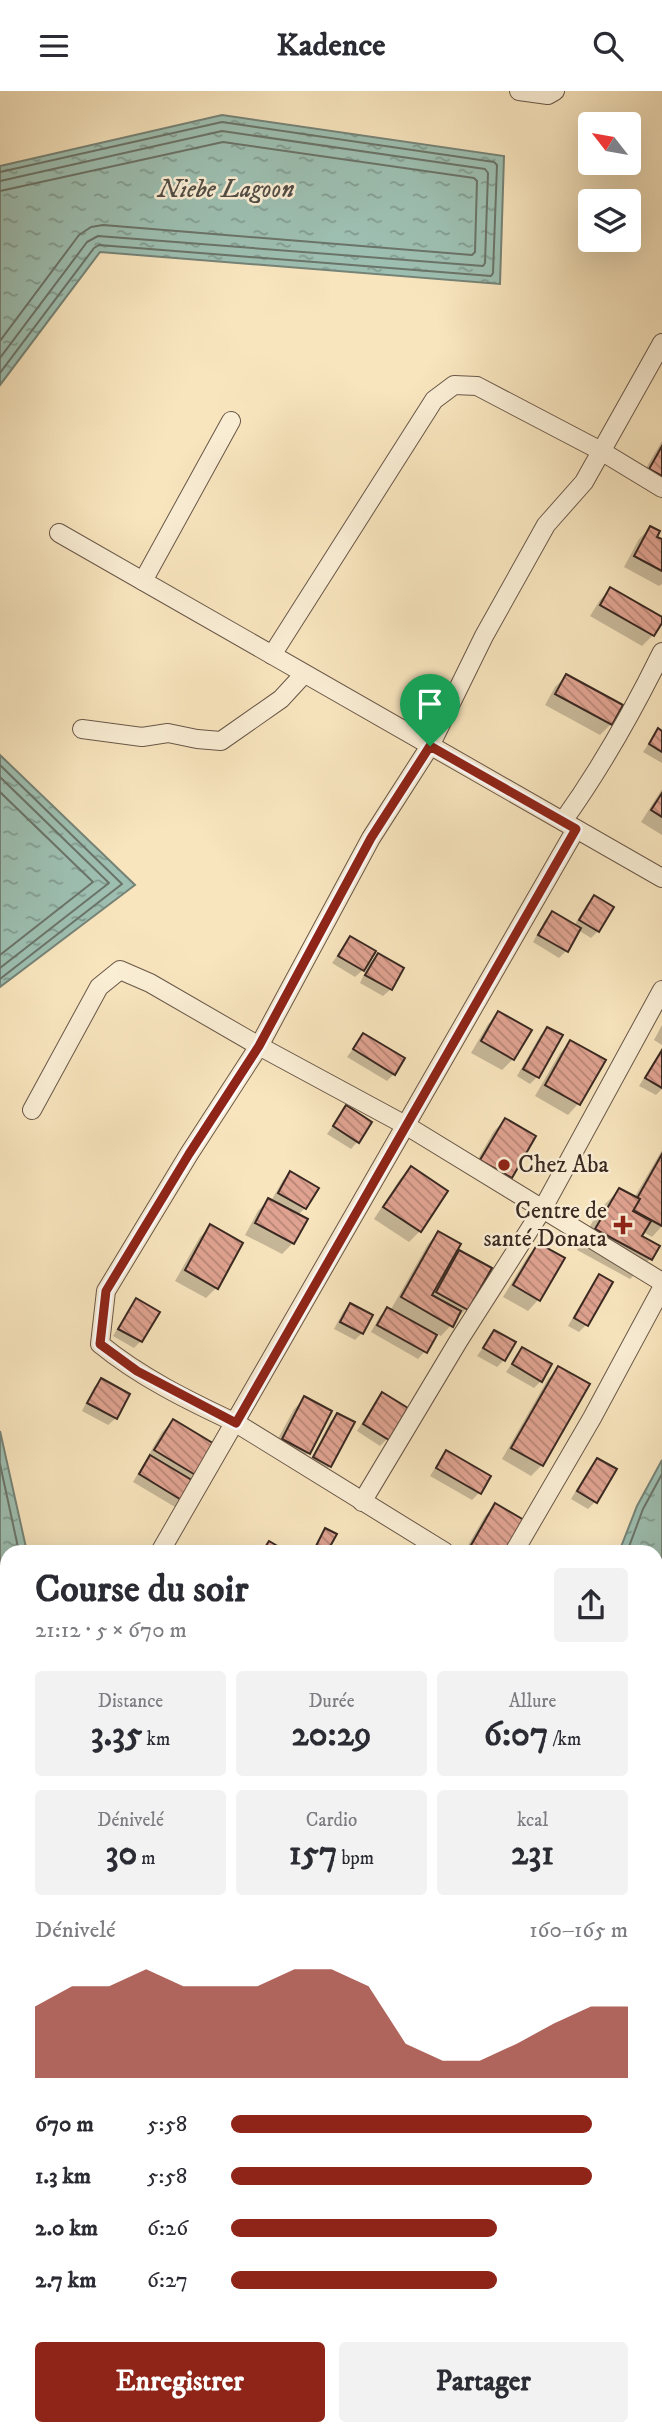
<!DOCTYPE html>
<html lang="fr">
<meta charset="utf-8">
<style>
:root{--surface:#fff;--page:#f2f2f3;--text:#2b2b33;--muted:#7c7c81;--accent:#8f2418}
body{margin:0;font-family:"IM FELL DW Pica",serif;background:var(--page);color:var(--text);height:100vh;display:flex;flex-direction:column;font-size:26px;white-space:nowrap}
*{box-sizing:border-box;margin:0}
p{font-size:23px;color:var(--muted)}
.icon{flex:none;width:38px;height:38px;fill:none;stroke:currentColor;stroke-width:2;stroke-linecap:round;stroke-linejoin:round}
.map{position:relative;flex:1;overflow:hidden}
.sheet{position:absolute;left:0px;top:1454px;width:663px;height:891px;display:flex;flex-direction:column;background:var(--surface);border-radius:21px 21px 0 0;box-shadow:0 7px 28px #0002}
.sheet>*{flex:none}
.needle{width:46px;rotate:301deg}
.tools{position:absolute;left:578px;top:21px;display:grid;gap:14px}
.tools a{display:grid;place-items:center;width:63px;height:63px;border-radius:7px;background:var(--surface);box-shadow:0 7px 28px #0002;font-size:35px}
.pin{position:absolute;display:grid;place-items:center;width:60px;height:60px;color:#fff;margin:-72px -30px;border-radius:50% 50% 50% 0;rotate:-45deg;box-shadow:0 0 7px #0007}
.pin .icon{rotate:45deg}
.round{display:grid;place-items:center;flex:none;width:74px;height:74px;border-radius:7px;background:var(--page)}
.summary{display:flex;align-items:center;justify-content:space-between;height:119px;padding:0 35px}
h1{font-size:38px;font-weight:800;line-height:52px}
.metrics{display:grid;grid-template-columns:repeat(3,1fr);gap:10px;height:119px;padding:7px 35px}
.metrics div{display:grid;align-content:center;border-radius:7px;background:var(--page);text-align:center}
.metrics b{font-size:35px;font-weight:800}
.metrics small{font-size:19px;font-weight:400}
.metrics p{font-size:19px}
.chart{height:196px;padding:14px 35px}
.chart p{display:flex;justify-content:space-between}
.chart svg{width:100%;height:126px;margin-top:7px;fill:var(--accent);opacity:.7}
.button{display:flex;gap:14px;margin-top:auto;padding:14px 35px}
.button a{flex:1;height:80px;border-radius:7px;background:var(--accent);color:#fff;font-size:28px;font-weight:800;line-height:80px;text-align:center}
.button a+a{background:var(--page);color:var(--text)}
ul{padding:0 35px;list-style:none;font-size:23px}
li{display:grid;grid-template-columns:112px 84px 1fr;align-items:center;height:52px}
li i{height:18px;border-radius:9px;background:var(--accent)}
header{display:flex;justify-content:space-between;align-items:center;height:91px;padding:0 35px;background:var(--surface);font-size:32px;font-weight:800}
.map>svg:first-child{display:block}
</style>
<header><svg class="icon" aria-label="menu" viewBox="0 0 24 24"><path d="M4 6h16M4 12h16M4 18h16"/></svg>Kadence<svg class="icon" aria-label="search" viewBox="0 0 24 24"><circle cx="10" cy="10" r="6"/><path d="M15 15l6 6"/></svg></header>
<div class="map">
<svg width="662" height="2344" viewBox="0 0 662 2344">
<defs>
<pattern id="water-ripples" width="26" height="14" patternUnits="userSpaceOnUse" patternTransform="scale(1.75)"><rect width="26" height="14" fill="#9dbfb1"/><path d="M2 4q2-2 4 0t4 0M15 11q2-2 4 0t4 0" fill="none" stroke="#819b90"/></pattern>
<pattern id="building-back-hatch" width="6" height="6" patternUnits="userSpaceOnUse" patternTransform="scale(1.75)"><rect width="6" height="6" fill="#e0a391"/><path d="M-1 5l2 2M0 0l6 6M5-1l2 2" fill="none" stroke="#b78576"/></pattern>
</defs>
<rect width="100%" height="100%" fill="#f8e5be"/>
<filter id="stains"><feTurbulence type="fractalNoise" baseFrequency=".00286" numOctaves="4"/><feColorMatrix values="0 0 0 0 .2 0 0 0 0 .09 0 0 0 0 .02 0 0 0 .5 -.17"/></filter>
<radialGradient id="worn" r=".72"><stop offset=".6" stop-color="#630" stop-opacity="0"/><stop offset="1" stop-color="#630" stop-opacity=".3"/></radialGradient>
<!-- water -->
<g fill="url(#water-ripples)" stroke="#758377" stroke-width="2">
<polygon points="222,24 504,65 500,193 100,161 0,294 0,75"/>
<polygon points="0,664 135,794 0,896"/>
<polygon points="0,1340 27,1461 7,1461 7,2338 656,2338 656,2243 662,2242 662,2344 0,2344"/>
<polygon points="662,1369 662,1941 656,1949 656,1461 619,1461 637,1415"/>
</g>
<!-- shadow -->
<g fill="#0003">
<polygon points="662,350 662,402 639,389"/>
<polygon points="650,437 654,446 662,450 662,493 659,495 624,476 639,448"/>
<polygon points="610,498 662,528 653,544 642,555 590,525 600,509"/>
<polygon points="566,585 621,615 611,633 600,644 545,614 555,596"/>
<polygon points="658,639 662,642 662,672 643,661"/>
<polygon points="662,698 662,744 641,731"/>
<polygon points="594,806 598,840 591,847 578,839 566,860 559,867 533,851 545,829 552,822 574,835 587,813"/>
<polygon points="350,847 366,876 355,886 332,872"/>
<polygon points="378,864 391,898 383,905 360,892 369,873"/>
<polygon points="499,922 513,968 502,979 471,962 488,933"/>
<polygon points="662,934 662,954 654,949"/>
<polygon points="547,938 537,986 530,993 517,985 540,945"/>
<polygon points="363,944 394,983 387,990 347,966"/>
<polygon points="571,951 578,1013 568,1024 535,1005 560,962"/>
<polygon points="662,958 662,998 656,1004 639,995"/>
<polygon points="346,1016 358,1050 351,1058 327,1043"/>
<polygon points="505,1029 534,1046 510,1086 500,1097 471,1080 494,1040"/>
<polygon points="662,1059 662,1135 652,1146 643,1141 640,1146 657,1156 650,1168 630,1188 577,1159 599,1119 619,1099 634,1107"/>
<polygon points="411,1077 446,1100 420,1140 409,1151 374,1128 400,1088"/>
<polygon points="290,1082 305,1117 297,1125 293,1152 282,1163 245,1144 258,1120 268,1109 271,1110 283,1089"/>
<polygon points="211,1136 217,1196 206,1207 175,1190 200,1146"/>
<polygon points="438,1142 450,1171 460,1161 489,1178 466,1218 441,1245 436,1242 425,1260 418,1268 371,1241 380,1225 387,1218 390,1220 428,1153"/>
<polygon points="539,1154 538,1209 528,1220 503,1206 528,1165"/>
<polygon points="600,1185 611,1192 586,1234 579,1241 568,1235 593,1192"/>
<polygon points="137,1209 158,1222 141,1250 134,1257 113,1245 130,1216"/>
<polygon points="350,1214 362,1242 355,1249 334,1238 343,1221"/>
<polygon points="494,1241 504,1269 497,1276 477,1265"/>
<polygon points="522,1258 541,1290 534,1297 506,1281"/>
<polygon points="558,1277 542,1374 531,1385 502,1368 548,1288"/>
<polygon points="101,1289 116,1327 108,1334 82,1320 94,1296"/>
<polygon points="383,1303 387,1348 380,1355 357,1340 376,1310"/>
<polygon points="305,1307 308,1362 297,1372 272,1359 294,1318"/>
<polygon points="337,1324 330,1375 323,1382 308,1374 330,1331"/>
<polygon points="173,1330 218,1357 175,1416 133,1391 162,1341"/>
<polygon points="447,1362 479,1402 472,1409 430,1385 440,1369"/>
<polygon points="597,1369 615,1379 595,1411 588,1418 571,1408 590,1376"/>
<polygon points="496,1414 521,1429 503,1461 464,1461 485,1425"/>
<polygon points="377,1456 387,1461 372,1461"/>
</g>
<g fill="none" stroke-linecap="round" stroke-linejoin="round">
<!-- shore -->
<g stroke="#6b7469" stroke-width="2">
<polyline points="0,81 222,31 494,71 497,74 493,182 491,185 99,154 94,157 0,282"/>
<polyline points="0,90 222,40 485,78 488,82 485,172 483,175 98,145 87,151 0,267"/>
<polyline points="0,100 223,51 474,87 477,90 475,161 472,164 103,134 91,136 79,144 0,250"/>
<polyline points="0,674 122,793 0,888"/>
<polyline points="0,686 109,792 0,877"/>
<polyline points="0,701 93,791 0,864"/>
<polyline points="0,1373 19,1461"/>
<polyline points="627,1461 643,1418 662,1383"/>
</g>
</g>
<!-- building -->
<g fill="url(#building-back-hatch)" stroke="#392821" stroke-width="2">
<polygon points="662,355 662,385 649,378"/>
<polygon points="650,435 660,440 657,446 662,448 662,480 634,465"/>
<polygon points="610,496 662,526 662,532 654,545 600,514"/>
<polygon points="566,583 623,614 612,634 555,603"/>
<polygon points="658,637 662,640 662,661 649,653"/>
<polygon points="662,702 662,726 651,719"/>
<polygon points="594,804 614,816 599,841 579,829"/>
<polygon points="552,820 581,837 568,861 538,844"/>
<polygon points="350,845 376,860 364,880 338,865"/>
<polygon points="378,862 404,877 392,899 365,884"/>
<polygon points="498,920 532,939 514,969 481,950"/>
<polygon points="547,936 563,944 539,987 523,978"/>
<polygon points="363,942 405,967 395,984 353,958"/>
<polygon points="570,949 606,969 580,1014 545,994"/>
<polygon points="662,959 662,997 645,987"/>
<polygon points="346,1014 372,1031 359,1052 333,1035"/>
<polygon points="505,1027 536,1045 512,1087 480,1069"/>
<polygon points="662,1063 662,1135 631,1118"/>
<polygon points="411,1075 448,1100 421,1141 383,1116"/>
<polygon points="290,1080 319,1097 306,1118 278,1102"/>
<polygon points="619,1097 640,1108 633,1120 651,1130 642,1145 660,1155 652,1169 595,1138"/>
<polygon points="268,1107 308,1128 294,1153 255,1132"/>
<polygon points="210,1133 243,1152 218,1198 185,1179"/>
<polygon points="438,1140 461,1153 432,1204 461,1220 453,1236 401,1206"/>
<polygon points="538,1152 565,1167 540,1210 513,1194"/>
<polygon points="459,1159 492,1177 468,1219 436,1201"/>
<polygon points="599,1183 613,1191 588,1235 574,1227"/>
<polygon points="136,1207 160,1221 142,1251 118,1238"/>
<polygon points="350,1212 373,1224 363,1243 340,1231"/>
<polygon points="387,1216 437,1244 427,1262 377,1234"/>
<polygon points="494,1239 516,1251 505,1270 483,1257"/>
<polygon points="522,1256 552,1273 542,1291 512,1273"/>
<polygon points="558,1275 590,1293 543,1375 511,1357"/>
<polygon points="101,1287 130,1303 117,1328 87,1312"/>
<polygon points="382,1301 408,1317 389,1349 363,1333"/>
<polygon points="304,1305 332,1320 310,1363 282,1348"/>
<polygon points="337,1322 355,1331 331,1376 313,1366"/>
<polygon points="173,1328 221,1357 202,1388 154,1359"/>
<polygon points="446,1359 491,1385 481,1403 436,1377"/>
<polygon points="150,1364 195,1391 183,1410 139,1383"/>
<polygon points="597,1367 617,1378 597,1412 577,1400"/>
<polygon points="495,1412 524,1429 505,1461 478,1461 470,1456"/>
<polygon points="325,1437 337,1443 327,1461 319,1461 314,1459"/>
<polygon points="269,1450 286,1460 286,1461 262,1461"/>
</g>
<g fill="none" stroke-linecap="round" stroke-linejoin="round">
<!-- street casing -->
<g stroke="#695748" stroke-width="20">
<g id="street">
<polyline points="519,0 548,4 555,0"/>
<polyline points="59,442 662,787"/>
<polyline points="143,490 231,330"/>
<polyline points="272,564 434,309 454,294 477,295 601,360 662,397"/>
<polyline points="82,638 142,646 168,642 197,648 221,650 281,608 304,583"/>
<path d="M563,730C601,677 633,620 662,561"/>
<polyline points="32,1019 99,896 120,879 150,892 259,955 407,1035 662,1191"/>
<polyline points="362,1411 459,1249 542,1119 662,899"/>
<polyline points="160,1461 576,738"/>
<path d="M445,1461L236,1332C189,1310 140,1286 100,1253L106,1200L189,1063L259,955L371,747L430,655L484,545L546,434L584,391L662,252"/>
<polyline points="514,1461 592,1327 662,1197"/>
</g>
</g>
<!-- street -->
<use href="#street" stroke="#faeed5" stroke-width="18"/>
</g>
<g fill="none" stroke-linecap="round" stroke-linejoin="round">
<!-- route casing -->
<g stroke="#fff" stroke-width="14">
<polygon id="route" points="430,655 576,738 236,1332 137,1280 100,1253 106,1200 189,1063 259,955 371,747"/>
</g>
<!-- route -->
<use href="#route" stroke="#8f2418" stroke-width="9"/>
</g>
<!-- markers -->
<g fill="#8f2418" stroke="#faeed5" stroke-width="2.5">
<circle cx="504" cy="1074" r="7"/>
<path d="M619.5 1123.5h7v7h7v7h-7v7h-7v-7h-7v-7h7z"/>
</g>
<g text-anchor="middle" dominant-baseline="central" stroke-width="5" stroke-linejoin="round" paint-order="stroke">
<!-- poi labels -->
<g font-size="24" fill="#392821" stroke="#faeed5" text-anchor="start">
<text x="518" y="1074">Chez Aba</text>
<text x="607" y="1120" text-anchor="end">Centre de<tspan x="607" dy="28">santé Donata</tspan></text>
</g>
<!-- water labels -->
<g font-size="26" font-style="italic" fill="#524e45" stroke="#faeed5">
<text x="226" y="98">Niebe Lagoon</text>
</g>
</g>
<rect width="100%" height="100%" filter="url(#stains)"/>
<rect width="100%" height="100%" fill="url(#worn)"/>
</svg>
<div class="tools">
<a><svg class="needle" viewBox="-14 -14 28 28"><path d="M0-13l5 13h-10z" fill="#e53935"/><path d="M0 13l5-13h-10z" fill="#7c7c81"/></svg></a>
<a><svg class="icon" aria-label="layers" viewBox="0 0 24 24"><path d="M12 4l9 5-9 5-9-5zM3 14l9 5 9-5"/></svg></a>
</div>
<div class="pin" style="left:430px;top:655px;background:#1e9e55"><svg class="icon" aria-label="arrive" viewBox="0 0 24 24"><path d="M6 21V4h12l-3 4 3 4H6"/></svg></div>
<section class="sheet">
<div class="summary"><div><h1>Course du soir</h1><p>21:12 · 5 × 670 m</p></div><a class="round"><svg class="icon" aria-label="share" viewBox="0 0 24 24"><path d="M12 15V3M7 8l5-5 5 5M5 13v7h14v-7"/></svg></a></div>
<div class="metrics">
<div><p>Distance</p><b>3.35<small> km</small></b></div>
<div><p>Durée</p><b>20:29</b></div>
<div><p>Allure</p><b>6:07<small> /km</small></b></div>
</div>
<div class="metrics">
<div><p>Dénivelé</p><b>30<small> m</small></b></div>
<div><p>Cardio</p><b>157<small> bpm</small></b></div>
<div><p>kcal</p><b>231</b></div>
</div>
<div class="chart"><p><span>Dénivelé</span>160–165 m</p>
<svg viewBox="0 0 160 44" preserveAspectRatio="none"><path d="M0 44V19L10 12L20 12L30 6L40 12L50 12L60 12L70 6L80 6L90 12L100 32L110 38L120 38L130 32L140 25L150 19L160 19V44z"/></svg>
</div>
<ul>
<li><b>670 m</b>5:58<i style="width:91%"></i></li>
<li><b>1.3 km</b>5:58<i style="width:91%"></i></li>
<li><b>2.0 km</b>6:26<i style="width:67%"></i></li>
<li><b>2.7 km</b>6:27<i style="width:67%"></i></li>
</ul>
<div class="button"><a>Enregistrer</a><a>Partager</a></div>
</section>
</div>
